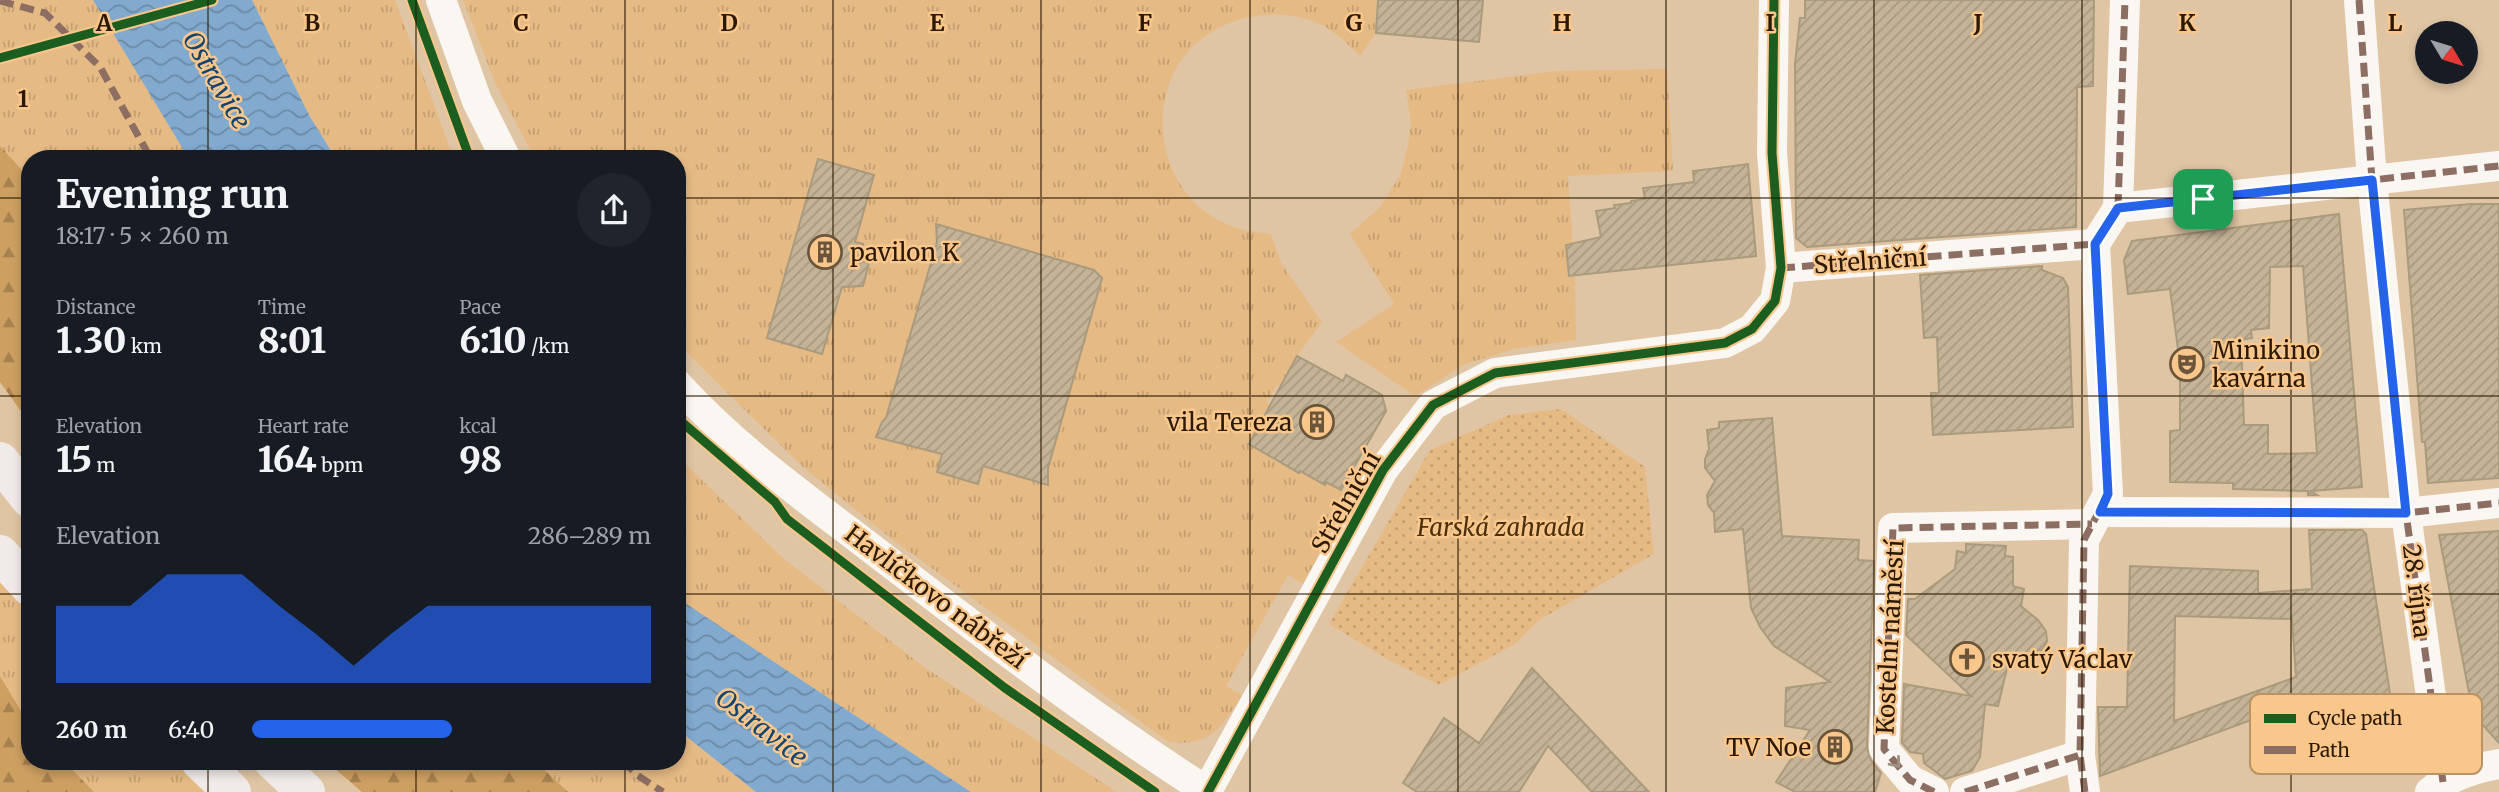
<!DOCTYPE html>
<meta charset="utf-8">
<style>
:root{--surface:#171b24;--page:#20242c;--text:#f1f3f6;--muted:#9ea1a6;--accent:#2563eb}
body{margin:0;font-family:Merriweather,serif;background:var(--page);color:var(--text);height:100vh;display:flex;flex-direction:column;font-size:26px;white-space:nowrap}
*{box-sizing:border-box;margin:0}
p{font-size:23px;color:var(--muted)}
.icon{flex:none;width:38px;height:38px;fill:none;stroke:currentColor;stroke-width:2;stroke-linecap:round;stroke-linejoin:round}
.map{position:relative;flex:1;overflow:hidden}
.sheet{position:absolute;left:21px;top:150px;width:665px;height:620px;display:flex;flex-direction:column;background:var(--surface);border-radius:28px;box-shadow:0 4px 10px #0003}
.sheet>*{flex:none}
.needle{width:46px;rotate:128deg}
.controls{position:absolute;left:2415px;top:21px;display:grid;gap:14px}
.controls a{display:grid;place-items:center;width:63px;height:63px;border-radius:50%;background:var(--surface);box-shadow:0 4px 10px #0003;font-size:35px}
.pin{position:absolute;display:grid;place-items:center;width:60px;height:60px;color:#fff;margin:-30px;border-radius:14px;box-shadow:0 4px 10px #0006}
.round{display:grid;place-items:center;flex:none;width:74px;height:74px;border-radius:37px;background:var(--page)}
.head{display:flex;align-items:center;justify-content:space-between;height:119px;padding:0 35px}
h1{font-size:38px;font-weight:800;line-height:52px}
.figures{display:grid;grid-template-columns:repeat(3,1fr);gap:10px;height:119px;padding:7px 35px}
.figures div{display:grid;align-content:center}
.figures b{font-size:35px;font-weight:800}
.figures small{font-size:19px;font-weight:400}
.figures p{font-size:19px}
.chart{height:196px;padding:14px 35px}
.chart p{display:flex;justify-content:space-between}
.chart svg{width:100%;height:126px;margin-top:7px;fill:var(--accent);opacity:.7}
ul{padding:0 35px;list-style:none;font-size:23px}
li{display:grid;grid-template-columns:112px 84px 1fr;align-items:center;height:52px}
li i{height:18px;border-radius:9px;background:var(--accent)}
.map>svg:first-child{display:block}
</style>
<div class="map">
<svg width="2499" height="792" viewBox="0 0 2499 792">
<defs>
<pattern id="grass-tufts" width="24" height="20" patternUnits="userSpaceOnUse" patternTransform="scale(1.75)"><rect width="24" height="20" fill="#e5ba85"/><path d="M3 7l-1-3M5 7V3M7 7l1-3M15 17l-1-3M17 17v-4M19 17l1-3" fill="none" stroke="#c59f71"/></pattern>
<pattern id="forest-firs" width="22" height="20" patternUnits="userSpaceOnUse" patternTransform="scale(1.75)"><rect width="22" height="20" fill="#cd9f61"/><path d="M5 1l3.5 6h-7zM16 11l3.5 6h-7z" fill="#a7814e"/></pattern>
<pattern id="park-dots" width="8" height="8" patternUnits="userSpaceOnUse" patternTransform="scale(1.75)"><rect width="8" height="8" fill="#e5ba85"/><path d="M2 2h.1M6 6h.1" fill="none" stroke="#c59f71" stroke-width="1.8" stroke-linecap="round"/></pattern>
<pattern id="water-waves" width="16" height="10" patternUnits="userSpaceOnUse" patternTransform="scale(1.75)"><rect width="16" height="10" fill="#82aacf"/><path d="M0 5q4-4 8 0t8 0" fill="none" stroke="#6b8aa6"/></pattern>
<pattern id="building-hatch" width="6" height="6" patternUnits="userSpaceOnUse" patternTransform="scale(1.75)"><rect width="6" height="6" fill="#c4b397"/><path d="M-1 1l2-2M0 6l6-6M5 7l2-2" fill="none" stroke="#a99980"/></pattern>
</defs>
<rect width="100%" height="100%" fill="#e0c5a4"/>
<!-- grass -->
<g fill="url(#grass-tufts)">
<polygon points="0,0 93,0 189,159 30,159 30,180 0,146"/>
<polygon points="252,0 395,0 454,159 336,159 309,115"/>
<path d="M463,0H1377L1376,33L1360,56C1348,44 1337,33 1322,25C1270,0 1196,21 1172,77C1149,130 1169,197 1224,223C1239,230 1255,232 1271,234L1281,263L1322,322L1297,356L1280,386L1277,385L1267,402L1271,404L1273,459L1298,473L1300,471L1351,495L1303,584L1288,575L1226,686L1242,695C1223,727 1207,749 1167,741L892,539L804,468L677,343V159H535L496,85Z"/>
<polygon points="1667,69 1673,171 1568,176 1575,274 1576,340 1514,349 1465,364 1415,396 1336,342 1394,304 1350,234 1380,207 1400,176 1408,145 1411,123 1406,90 1557,71"/>
<polygon points="677,456 784,559 924,667 1117,792 971,792 685,603 677,595"/>
<polygon points="0,554 30,587 30,726 0,676"/>
<polygon points="677,729 756,792 568,792 535,761 677,761"/>
<polygon points="64,761 200,761 232,792 94,792"/>
</g>
<!-- forest -->
<g fill="url(#forest-firs)">
<polygon points="0,146 30,179 30,424 0,382"/>
<polygon points="0,676 30,726 30,761 64,761 94,792 0,792"/>
<polygon points="326,761 535,761 568,792 362,792"/>
</g>
<!-- park -->
<polygon fill="url(#park-dots)" points="1561,409 1645,467 1654,554 1539,620 1515,644 1439,685 1389,660 1329,624 1430,450 1509,415"/>
<!-- water -->
<g fill="url(#water-waves)">
<polygon points="93,0 252,0 309,115 336,159 189,159"/>
<polygon points="677,595 685,603 971,792 756,792 677,729"/>
</g>
<!-- building -->
<g fill="url(#building-hatch)" stroke="#aa9a7e" stroke-width="2" fill-rule="evenodd">
<polygon points="1378,0 1483,0 1479,42 1376,33"/>
<polygon points="1805,0 2094,0 2093,86 2077,87 2076,227 1807,247 1796,238 1795,64 1800,18 1805,18"/>
<polygon points="818,159 874,175 855,242 863,244 858,260 869,263 863,286 842,287 822,354 767,338"/>
<polygon points="1748,164 1756,256 1569,276 1566,245 1601,237 1596,211 1615,208 1614,205 1631,203 1631,201 1645,199 1643,188 1694,182 1693,171"/>
<polygon points="2471,204 2499,204 2499,478 2428,483 2425,442 2422,442 2404,210"/>
<path d="M2339,214L2362,487L2311,491L2317,495H2308V491L2233,489V483L2170,482V431L2180,430V364L2170,289L2128,294L2124,260L2132,241ZM2303,266L2317,453L2268,454V425H2244L2241,340L2252,338L2251,330L2269,328L2270,267Z"/>
<polygon points="936,224 1094,270 1102,278 1048,468 1048,485 983,466 978,484 937,472 942,454 876,437 882,422 886,418 937,242"/>
<polygon points="2042,266 2042,270 2063,278 2068,287 2073,427 1933,435 1931,393 1939,393 1937,337 1924,338 1920,275"/>
<polygon points="1297,356 1343,381 1346,375 1382,395 1386,411 1341,490 1326,482 1325,485 1300,471 1299,473 1249,444"/>
<polygon points="1772,418 1782,536 1859,540 1858,560 1874,561 1867,748 1871,760 1881,773 1875,792 1795,792 1776,782 1810,730 1785,726 1786,688 1830,682 1774,646 1760,627 1751,608 1743,529 1715,532 1714,513 1708,505 1707,495 1715,481 1705,468 1705,459 1709,449 1707,430 1719,428 1719,422"/>
<path d="M2309,530H2362L2366,534L2398,747L2337,767L2329,721L2268,744L2259,717L2100,776L2098,707H2127L2130,566L2258,571V593L2312,589ZM2175,616L2292,619L2296,677L2174,721Z"/>
<polygon points="2499,531 2499,743 2473,714 2439,535"/>
<polygon points="1966,544 2006,546 2005,556 2013,557 2013,586 2024,589 2021,606 2038,620 2046,631 2047,641 2044,648 2036,654 2008,664 1998,706 1985,704 1980,757 1972,771 1945,779 1924,763 1923,754 1910,752 1902,743 1904,684 1971,696 1906,635 1908,599 1915,599 1955,569 1957,551 1966,553"/>
<polygon points="1532,668 1649,792 1592,792 1548,746 1519,792 1417,792 1403,783 1444,718 1479,743"/>
</g>
<g fill="none" stroke-linecap="round" stroke-linejoin="round">
<!-- street -->
<g stroke="#faf6f1" stroke-width="30">
<polyline points="441,0 477,101 506,159"/>
<polyline points="2359,0 2372,180 2406,513 2444,792"/>
<polyline points="2118,208 2125,0"/>
<polyline points="1781,268 2095,244"/>
<path d="M677,384C736,449 807,499 876,552C984,635 1093,718 1208,792"/>
<polyline points="2100,512 2406,513 2499,503"/>
<polyline points="1207,791 1383,470 1433,405 1495,373 1725,343 1752,329 1775,301 1781,268 1772,153 1774,0"/>
<polyline points="1934,792 1910,780 1884,749 1893,528 2092,524"/>
<polyline points="1965,792 2080,755"/>
<polyline points="2085,792 2080,755 2084,540 2108,494 2095,244 2118,208 2499,166"/>
<path d="M2430,792C2451,776 2473,768 2499,764"/>
</g>
<!-- secondary -->
<g stroke="#f0ebe8" stroke-width="38">
<polyline points="0,461 30,499"/>
<polyline points="0,554 30,587"/>
<polyline points="200,761 232,792"/>
<polyline points="273,761 306,792"/>
</g>
<!-- quiet -->
<g stroke="#8d6e63" stroke-width="7" stroke-dasharray="14 7" stroke-linecap="butt">
<polyline points="2359,0 2372,180 2406,513 2443,782"/>
<polyline points="0,1 45,13 100,67 151,159"/>
<polyline points="2118,208 2125,0"/>
<polyline points="1781,268 2095,244"/>
<polyline points="2100,512 2406,513 2499,503"/>
<polyline points="623,761 637,775 663,792"/>
<polyline points="1934,792 1910,780 1884,749 1893,528 2092,524"/>
<polyline points="1965,792 2080,755"/>
<polyline points="2085,792 2080,755 2084,540 2108,494 2095,244 2118,208 2499,166"/>
</g>
<!-- cycleway casing -->
<g stroke="#f9c78c" stroke-width="13">
<g id="cycleway">
<polyline points="412,0 470,159"/>
<polyline points="0,58 212,0"/>
<polyline points="677,418 775,502 787,519 1005,688 1155,792"/>
<polyline points="1208,792 1383,470 1433,405 1495,373 1725,343 1752,329 1775,301 1781,268 1772,153 1774,0"/>
</g>
</g>
<!-- cycleway -->
<use href="#cycleway" stroke="#1b5e20" stroke-width="9"/>
</g>
<!-- one-way arrows -->
<defs><path id="oneway-chevron" d="M-2-3.5L2.5 0L-2 3.5" fill="none" stroke-width="1.6" stroke-linecap="round" stroke-linejoin="round" transform="scale(1.75)"/></defs>
<use stroke="#9d9385" href="#oneway-chevron" transform="translate(1896 763) rotate(50)"/>
<g fill="none" stroke-linecap="round" stroke-linejoin="round">
<!-- route casing -->
<g stroke="#fff" stroke-width="14">
<polygon id="route" points="2372,180 2406,513 2100,512 2108,494 2095,244 2118,208"/>
</g>
<!-- route -->
<use href="#route" stroke="#2563eb" stroke-width="9"/>
</g>
<!-- grid -->
<path fill="none" stroke="#2b1902" stroke-width="2" stroke-opacity="0.55" d="M208,0V159M416,0V159M625,0V159M833,0V792M1041,0V792M1250,0V792M1458,0V792M1666,0V792M1874,0V792M2082,0V792M2291,0V792M0,198H30M677,198H2499M0,396H30M677,396H2499M0,594H30M677,594H2499M208,761V792M416,761V792M625,761V792"/>
<!-- icons -->
<defs>
<g id="building-ring" transform="scale(1.75)"><circle r="9.5" fill="#f9c78c" stroke="#6a553b" stroke-width="1.5"/><path d="M-4-6H4V6H1V3H-1V6H-4ZM-2.5-4.3h1.7v1.8h-1.7ZM.8-4.3h1.7v1.8H.8ZM-2.5-1h1.7V.8h-1.7ZM.8-1h1.7V.8H.8Z" fill="#6a553b"/></g>
<g id="theatre-ring" transform="scale(1.75)"><circle r="9.5" fill="#f9c78c" stroke="#6a553b" stroke-width="1.5"/><path d="M-5-5.5Q0-4 5-5.5V0Q5 5 0 6Q-5 5-5 0ZM-3.3-2.5H-1v1.5H-3.3ZM1-2.5H3.3v1.5H1ZM-2.8 1Q0 5.5 2.8 1Z" fill="#6a553b"/></g>
<g id="church-ring" transform="scale(1.75)"><circle r="9.5" fill="#f9c78c" stroke="#6a553b" stroke-width="1.5"/><path d="M-1.2-6h2.4v3.5h3.3v2.4h-3.3V6h-2.4V-.1h-3.3v-2.4h3.3Z" fill="#6a553b"/></g>
</defs>
<g fill-rule="evenodd">
<use href="#building-ring" x="825" y="252"/>
<use href="#theatre-ring" x="2187" y="364"/>
<use href="#building-ring" x="1317" y="422"/>
<use href="#church-ring" x="1967" y="659"/>
<use href="#building-ring" x="1835" y="747"/>
</g>
<g text-anchor="middle" dominant-baseline="central" stroke-width="5" stroke-linejoin="round" paint-order="stroke">
<!-- poi labels -->
<g font-size="24" fill="#2b1902" stroke="#f9c78c" text-anchor="start">
<text x="850" y="252">pavilon K</text>
<text x="2212" y="350">Minikino<tspan x="2212" dy="28">kavárna</tspan></text>
<text x="1292" y="422" text-anchor="end">vila Tereza</text>
<text x="1992" y="659">svatý Václav</text>
<text x="1811" y="747" text-anchor="end">TV Noe</text>
</g>
<!-- street labels -->
<g font-size="24" fill="#2b1902" stroke="#f9c78c">
<text transform="translate(1870 261) rotate(-4)">Střelniční</text>
<text transform="translate(1346 502) rotate(-60)">Střelniční</text>
<text transform="translate(2417 591) rotate(83)">28. října</text>
<text transform="translate(936 597) rotate(37)">Havlíčkovo nábřeží</text>
<text transform="translate(1890 637) rotate(-87)">Kostelní náměstí</text>
</g>
<!-- park labels -->
<g font-size="24" font-style="italic" fill="#4a300d" stroke="#f9c78c">
<text x="1501" y="527">Farská zahrada</text>
</g>
<!-- water labels -->
<g font-size="26" font-style="italic" fill="#144471" stroke="#f9c78c">
<text transform="translate(217 80) rotate(60)">Ostravice</text>
<text transform="translate(762 727) rotate(38)">Ostravice</text>
</g>
</g>
<!-- legend -->
<rect x="2250" y="694" width="232" height="80" rx="10" fill="#f9c78c" stroke="#bb9363" stroke-width="2"/>
<rect x="2264" y="714" width="32" height="9" fill="#1b5e20"/>
<rect x="2264" y="746" width="32" height="8" fill="#8d6e63"/>
<g font-size="19" fill="#2b1902">
<text x="2308" y="725">Cycle path</text>
<text x="2308" y="757">Path</text>
</g>
<g font-size="23" text-anchor="middle" font-weight="bold" fill="#2b1902" stroke="#f9c78c" stroke-width="5" stroke-linejoin="round" paint-order="stroke">
<text x="104" y="31">A</text>
<text x="312" y="31">B</text>
<text x="521" y="31">C</text>
<text x="729" y="31">D</text>
<text x="937" y="31">E</text>
<text x="1145" y="31">F</text>
<text x="1354" y="31">G</text>
<text x="1562" y="31">H</text>
<text x="1770" y="31">I</text>
<text x="1978" y="31">J</text>
<text x="2187" y="31">K</text>
<text x="2395" y="31">L</text>
<text x="23" y="107">1</text>
</g>
</svg>
<div class="controls">
<a><svg class="needle" viewBox="-14 -14 28 28"><path d="M0-13l5 13h-10z" fill="#e53935"/><path d="M0 13l5-13h-10z" fill="#9ea1a6"/></svg></a>
</div>
<div class="pin" style="left:2203px;top:199px;background:#1e9e55"><svg class="icon" aria-label="arrive" viewBox="0 0 24 24"><path d="M6 21V4h12l-3 4 3 4H6"/></svg></div>
<section class="sheet">
<div class="head"><div><h1>Evening run</h1><p>18:17 · 5 × 260 m</p></div><a class="round"><svg class="icon" aria-label="share" viewBox="0 0 24 24"><path d="M12 15V3M7 8l5-5 5 5M5 13v7h14v-7"/></svg></a></div>
<div class="figures">
<div><p>Distance</p><b>1.30<small> km</small></b></div>
<div><p>Time</p><b>8:01</b></div>
<div><p>Pace</p><b>6:10<small> /km</small></b></div>
</div>
<div class="figures">
<div><p>Elevation</p><b>15<small> m</small></b></div>
<div><p>Heart rate</p><b>164<small> bpm</small></b></div>
<div><p>kcal</p><b>98</b></div>
</div>
<div class="chart"><p><span>Elevation</span>286–289 m</p>
<svg viewBox="0 0 160 44" preserveAspectRatio="none"><path d="M0 44V17L10 17L20 17L30 6L40 6L50 6L60 17L70 27L80 38L90 27L100 17L110 17L120 17L130 17L140 17L150 17L160 17V44z"/></svg>
</div>
<ul>
<li><b>260 m</b>6:40<i style="width:50%"></i></li>
</ul>
</section>
</div>
